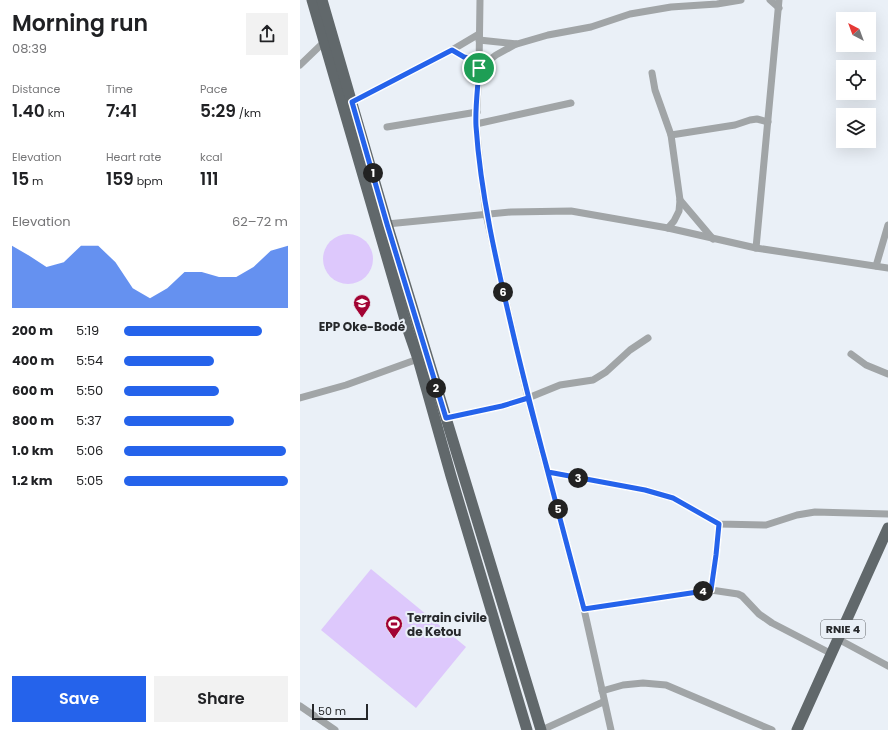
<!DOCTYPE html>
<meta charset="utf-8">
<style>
:root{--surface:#fff;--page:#f2f2f2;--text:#202124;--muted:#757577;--accent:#2563eb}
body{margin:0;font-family:Poppins,sans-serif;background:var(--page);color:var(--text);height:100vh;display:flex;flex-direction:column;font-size:15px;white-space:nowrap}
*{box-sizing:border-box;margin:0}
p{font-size:13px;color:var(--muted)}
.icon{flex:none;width:22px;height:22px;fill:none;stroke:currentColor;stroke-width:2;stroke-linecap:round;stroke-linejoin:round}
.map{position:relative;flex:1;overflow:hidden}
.details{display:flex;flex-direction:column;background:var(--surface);width:300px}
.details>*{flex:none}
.needle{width:26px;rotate:319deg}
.controls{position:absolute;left:536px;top:12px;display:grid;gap:8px}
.controls a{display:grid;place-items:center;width:40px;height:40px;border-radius:0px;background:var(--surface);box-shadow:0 4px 16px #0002;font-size:20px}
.scale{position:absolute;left:12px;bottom:10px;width:56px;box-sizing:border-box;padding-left:4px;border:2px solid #26282b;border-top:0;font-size:11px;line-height:14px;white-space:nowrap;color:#26282b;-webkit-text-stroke:3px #eaf0f7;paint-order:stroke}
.pin{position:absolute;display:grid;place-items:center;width:34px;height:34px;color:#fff;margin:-17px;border:2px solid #fff;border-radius:50%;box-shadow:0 1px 4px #0007}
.km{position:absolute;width:20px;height:20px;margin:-10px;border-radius:50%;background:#222;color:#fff;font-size:11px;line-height:20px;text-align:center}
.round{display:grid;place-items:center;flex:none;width:42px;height:42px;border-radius:0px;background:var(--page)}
.overview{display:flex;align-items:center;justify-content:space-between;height:68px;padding:0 12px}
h1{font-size:22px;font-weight:600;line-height:30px}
.stats{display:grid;grid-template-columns:repeat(3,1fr);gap:6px;height:68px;padding:4px 12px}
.stats div{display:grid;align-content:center}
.stats b{font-size:17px;font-weight:600}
.stats small{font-size:11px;font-weight:400}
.stats p{font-size:11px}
.chart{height:112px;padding:8px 12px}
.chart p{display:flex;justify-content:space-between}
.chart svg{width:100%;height:72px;margin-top:4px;fill:var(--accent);opacity:.7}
.action{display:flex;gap:8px;margin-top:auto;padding:8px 12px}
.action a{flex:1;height:46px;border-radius:0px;background:var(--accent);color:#fff;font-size:16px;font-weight:600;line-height:46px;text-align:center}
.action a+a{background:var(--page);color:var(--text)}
ul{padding:0 12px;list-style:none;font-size:13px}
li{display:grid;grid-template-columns:64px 48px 1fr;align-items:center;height:30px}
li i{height:10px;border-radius:5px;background:var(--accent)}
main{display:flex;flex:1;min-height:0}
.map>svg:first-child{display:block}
</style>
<main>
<section class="details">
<div class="overview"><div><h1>Morning run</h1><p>08:39</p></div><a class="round"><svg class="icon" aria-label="share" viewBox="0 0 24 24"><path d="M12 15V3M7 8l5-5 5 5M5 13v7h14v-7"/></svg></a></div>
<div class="stats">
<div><p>Distance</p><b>1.40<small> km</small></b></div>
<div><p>Time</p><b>7:41</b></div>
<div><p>Pace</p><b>5:29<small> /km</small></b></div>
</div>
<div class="stats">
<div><p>Elevation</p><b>15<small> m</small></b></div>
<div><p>Heart rate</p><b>159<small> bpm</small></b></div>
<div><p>kcal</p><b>111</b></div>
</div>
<div class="chart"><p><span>Elevation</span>62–72 m</p>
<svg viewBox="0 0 160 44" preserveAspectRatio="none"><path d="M0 44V6L10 12L20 19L30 16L40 6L50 6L60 16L70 32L80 38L90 32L100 22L110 22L120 25L130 25L140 19L150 9L160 6V44z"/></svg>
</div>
<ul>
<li><b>200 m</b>5:19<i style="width:84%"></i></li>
<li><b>400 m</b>5:54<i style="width:55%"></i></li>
<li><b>600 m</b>5:50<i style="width:58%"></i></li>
<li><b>800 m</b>5:37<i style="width:67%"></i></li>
<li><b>1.0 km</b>5:06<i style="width:99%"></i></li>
<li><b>1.2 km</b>5:05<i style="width:100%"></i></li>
</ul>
<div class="action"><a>Save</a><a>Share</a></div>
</section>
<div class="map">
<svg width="588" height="730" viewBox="0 0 588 730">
<rect width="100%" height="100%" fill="#eaf0f7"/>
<!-- green -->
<g fill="#ddc8fc">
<circle cx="48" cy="259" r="25"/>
<polygon points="71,569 166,647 116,708 21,630"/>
</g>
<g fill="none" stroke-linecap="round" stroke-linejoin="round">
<!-- street -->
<g stroke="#a1a5a7" stroke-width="7">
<polyline points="180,0 179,68 176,124 180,164 186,214 228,398 284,609 311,730"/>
<polyline points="470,0 479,8"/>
<polyline points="179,40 217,44 248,35 291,27 330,14 371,7 417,4 441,0"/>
<polyline points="152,50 164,57 179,60"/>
<polyline points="0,65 24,42"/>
<polyline points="179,68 196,55 216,44"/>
<polyline points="352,73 355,90 371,135 380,200 379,211 374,221 368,228"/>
<polyline points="52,102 152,50 179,34"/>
<polyline points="176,124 271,103"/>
<polyline points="87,127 177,112"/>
<polyline points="371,135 435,125 450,120 457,119 468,122"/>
<polyline points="380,200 413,239"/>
<polyline points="87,224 211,212 271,211 368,228 456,248 588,268"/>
<polyline points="456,248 479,0"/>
<polyline points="576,266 588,225"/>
<polyline points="551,354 566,365 588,374"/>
<polyline points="0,398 46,385 118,359"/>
<polyline points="146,418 202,406 228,398 260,385 293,380 306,372 330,350 348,338"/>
<polyline points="248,472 345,490 373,498 419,524 466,525 497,515 515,512 588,514"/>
<polyline points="411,590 416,555 419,524"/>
<polyline points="284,609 411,590 438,594 442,596 459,614 472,623 532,654"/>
<polyline points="538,639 588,666"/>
<polyline points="302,691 323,685 343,683 366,685 472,730"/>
<polyline points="0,706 35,730"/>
<polyline points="242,730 303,702"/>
</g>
<!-- primary -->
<g stroke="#61686b" stroke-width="11">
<polyline points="12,0 108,330 118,359 151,476 227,730"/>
<polyline points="22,0 87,224 241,730"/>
<polyline points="497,730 588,528"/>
</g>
</g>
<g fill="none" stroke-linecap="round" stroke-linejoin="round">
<!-- route casing -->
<g stroke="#fff" stroke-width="8">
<path id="route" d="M179,68V60L164,57L152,50L52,102L87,224L146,418L202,406L228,398L248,472L345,490L373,498L419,524L416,555L411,590L284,609C261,522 237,434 216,346C199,273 181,200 176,126C175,107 178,87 179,68"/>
</g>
<!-- route -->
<use href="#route" stroke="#2563eb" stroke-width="5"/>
</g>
<!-- icons -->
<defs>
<g id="school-pin" transform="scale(0.9)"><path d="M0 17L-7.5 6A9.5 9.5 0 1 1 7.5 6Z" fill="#a20333" stroke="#eaf0f7"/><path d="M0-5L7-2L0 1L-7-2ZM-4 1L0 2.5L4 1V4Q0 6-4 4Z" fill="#fff"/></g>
<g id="stadium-pin" transform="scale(0.9)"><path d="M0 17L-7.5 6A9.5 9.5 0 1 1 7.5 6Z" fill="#a20333" stroke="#eaf0f7"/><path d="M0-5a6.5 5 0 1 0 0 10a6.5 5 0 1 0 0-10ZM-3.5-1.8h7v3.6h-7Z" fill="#fff"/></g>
</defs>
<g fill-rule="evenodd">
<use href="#school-pin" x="62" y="303"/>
<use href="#stadium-pin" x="94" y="624"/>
</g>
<g text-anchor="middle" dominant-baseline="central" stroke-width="4" stroke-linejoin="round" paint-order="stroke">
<!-- shield labels -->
<rect fill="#eaf0f7" stroke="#616468" stroke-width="1" x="521" y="620" width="44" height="18" rx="3"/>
<g font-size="11" font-weight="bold" fill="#26282b">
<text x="543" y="629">RNIE 4</text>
</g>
<!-- poi labels -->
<g font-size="12" font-weight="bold" fill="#26282b" stroke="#eaf0f7">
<text x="62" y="326">EPP Oke-Bodé</text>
<text x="107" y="617" text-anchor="start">Terrain civile<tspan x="107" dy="14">de Ketou</tspan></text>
</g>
</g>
</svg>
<div class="controls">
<a><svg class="needle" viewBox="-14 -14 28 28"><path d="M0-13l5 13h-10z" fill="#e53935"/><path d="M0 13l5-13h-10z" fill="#757577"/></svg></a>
<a><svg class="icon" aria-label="locate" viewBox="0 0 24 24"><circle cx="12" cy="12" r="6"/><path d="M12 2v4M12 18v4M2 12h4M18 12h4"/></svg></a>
<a><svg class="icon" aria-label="layers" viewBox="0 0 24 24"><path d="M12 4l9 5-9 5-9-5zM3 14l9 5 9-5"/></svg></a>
</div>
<div class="scale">50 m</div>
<div class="pin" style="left:179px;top:68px;background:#1e9e55"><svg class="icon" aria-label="arrive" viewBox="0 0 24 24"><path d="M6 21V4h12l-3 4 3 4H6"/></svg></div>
<b class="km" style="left:73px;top:173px">1</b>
<b class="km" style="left:136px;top:388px">2</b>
<b class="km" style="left:278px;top:478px">3</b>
<b class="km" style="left:403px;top:591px">4</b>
<b class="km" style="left:258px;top:509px">5</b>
<b class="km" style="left:203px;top:292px">6</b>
</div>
</main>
